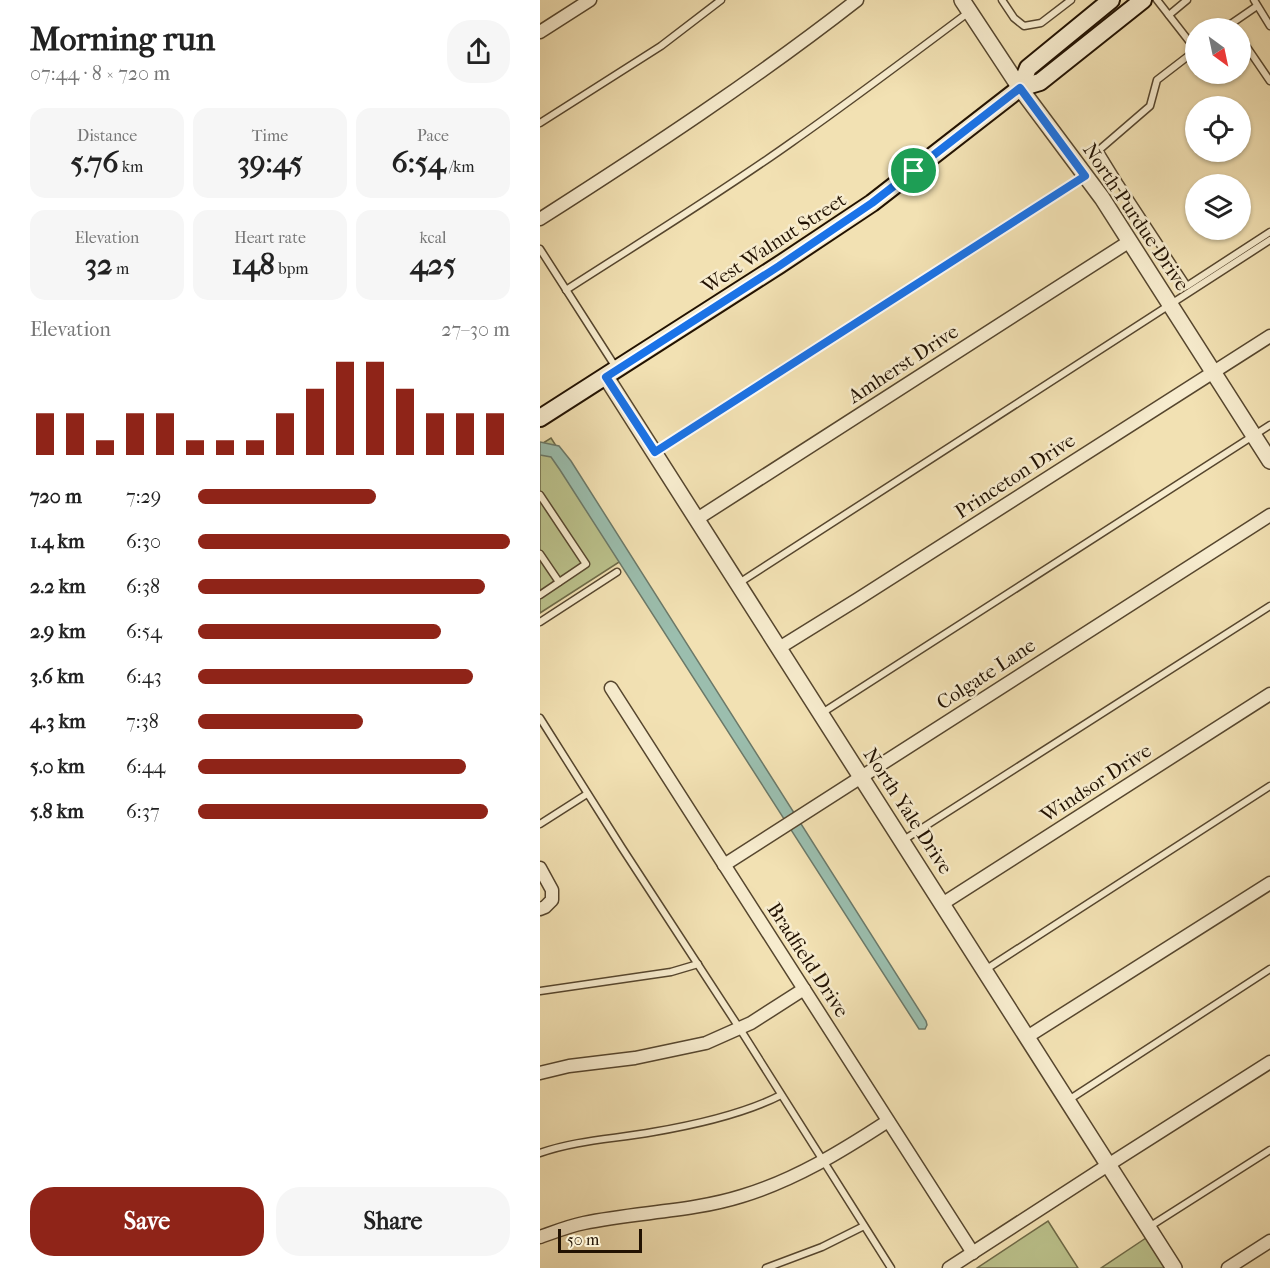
<!DOCTYPE html>
<meta charset="utf-8">
<style>
:root{--surface:#fff;--page:#f6f6f6;--text:#222;--muted:#767676;--accent:#8f2418}
body{margin:0;font-family:"IM FELL French Canon",serif;background:var(--page);color:var(--text);height:100vh;display:flex;flex-direction:column;font-size:22px;white-space:nowrap}
*{box-sizing:border-box;margin:0}
p{font-size:20px;color:var(--muted)}
.icon{flex:none;width:33px;height:33px;fill:none;stroke:currentColor;stroke-width:2;stroke-linecap:round;stroke-linejoin:round}
.map{position:relative;flex:1;overflow:hidden}
.side{display:flex;flex-direction:column;background:var(--surface);width:540px}
.side>*{flex:none}
.needle{width:39px;rotate:147deg}
.fabs{position:absolute;left:645px;top:18px;display:grid;gap:12px}
.fabs a{display:grid;place-items:center;width:66px;height:66px;border-radius:50%;background:var(--surface);box-shadow:0 2px 4px #0004;font-size:30px}
.scale{position:absolute;left:18px;bottom:15px;width:84px;box-sizing:border-box;padding-left:6px;border:3px solid #221202;border-top:0;font-size:16px;line-height:21px;white-space:nowrap;color:#221202;-webkit-text-stroke:4px #f7ecce;paint-order:stroke}
.pin{position:absolute;display:grid;place-items:center;width:51px;height:51px;color:#fff;margin:-26px;border:3px solid #fff;border-radius:50%;box-shadow:0 2px 6px #0007}
.round{display:grid;place-items:center;flex:none;width:63px;height:63px;border-radius:24px;background:var(--page)}
.headline{display:flex;align-items:center;justify-content:space-between;height:102px;padding:0 30px}
h1{font-size:33px;font-weight:800;line-height:45px}
.stats{display:grid;grid-template-columns:repeat(3,1fr);gap:9px;height:102px;padding:6px 30px}
.stats div{display:grid;align-content:center;border-radius:15px;background:var(--page);text-align:center}
.stats b{font-size:30px;font-weight:800}
.stats small{font-size:16px;font-weight:400}
.stats p{font-size:16px}
.chart{height:168px;padding:12px 30px}
.chart p{display:flex;justify-content:space-between}
.chart svg{width:100%;height:108px;margin-top:6px;stroke:var(--accent);stroke-width:6}
.action{display:flex;gap:12px;margin-top:auto;padding:12px 30px}
.action a{flex:1;height:69px;border-radius:24px;background:var(--accent);color:#fff;font-size:24px;font-weight:800;line-height:69px;text-align:center}
.action a+a{background:var(--page);color:var(--text)}
ul{padding:0 30px;list-style:none;font-size:20px}
li{display:grid;grid-template-columns:96px 72px 1fr;align-items:center;height:45px}
li i{height:15px;border-radius:8px;background:var(--accent)}
main{display:flex;flex:1;min-height:0}
.map>svg:first-child{display:block}
</style>
<main>
<section class="side">
<div class="headline"><div><h1>Morning run</h1><p>07:44 · 8 × 720 m</p></div><a class="round"><svg class="icon" aria-label="share" viewBox="0 0 24 24"><path d="M12 15V3M7 8l5-5 5 5M5 13v7h14v-7"/></svg></a></div>
<div class="stats">
<div><p>Distance</p><b>5.76<small> km</small></b></div>
<div><p>Time</p><b>39:45</b></div>
<div><p>Pace</p><b>6:54<small> /km</small></b></div>
</div>
<div class="stats">
<div><p>Elevation</p><b>32<small> m</small></b></div>
<div><p>Heart rate</p><b>148<small> bpm</small></b></div>
<div><p>kcal</p><b>425</b></div>
</div>
<div class="chart"><p><span>Elevation</span>27–30 m</p>
<svg viewBox="0 0 160 44" preserveAspectRatio="none"><path d="M5 44V27M15 44V27M25 44V38M35 44V27M45 44V27M55 44V38M65 44V38M75 44V38M85 44V27M95 44V17M105 44V6M115 44V6M125 44V17M135 44V27M145 44V27M155 44V27"/></svg>
</div>
<ul>
<li><b>720 m</b>7:29<i style="width:57%"></i></li>
<li><b>1.4 km</b>6:30<i style="width:100%"></i></li>
<li><b>2.2 km</b>6:38<i style="width:92%"></i></li>
<li><b>2.9 km</b>6:54<i style="width:78%"></i></li>
<li><b>3.6 km</b>6:43<i style="width:88%"></i></li>
<li><b>4.3 km</b>7:38<i style="width:53%"></i></li>
<li><b>5.0 km</b>6:44<i style="width:86%"></i></li>
<li><b>5.8 km</b>6:37<i style="width:93%"></i></li>
</ul>
<div class="action"><a>Save</a><a>Share</a></div>
</section>
<div class="map">
<svg width="730" height="1268" viewBox="0 0 730 1268">
<rect width="100%" height="100%" fill="#f2e1b3"/>
<filter id="stains"><feTurbulence type="fractalNoise" baseFrequency=".00333" numOctaves="4"/><feColorMatrix values="0 0 0 0 .2 0 0 0 0 .09 0 0 0 0 .02 0 0 0 .5 -.17"/></filter>
<radialGradient id="worn" r=".72"><stop offset=".6" stop-color="#630" stop-opacity="0"/><stop offset="1" stop-color="#630" stop-opacity=".3"/></radialGradient>
<!-- green -->
<g fill="#bbc28c" stroke="#6e6a47" stroke-width="1.5">
<polygon points="11,438 87,557 0,613 0,445"/>
<polygon points="508,1221 538,1268 437,1268"/>
<polygon points="606,1238 625,1268 561,1268"/>
</g>
<!-- water -->
<polygon fill="#9bbeae" stroke="#6b7969" stroke-width="1.5" points="0,442 19,446 31,461 386,1021 387,1025 385,1029 379,1029 20,470 11,457 0,455"/>
<g fill="none" stroke-linecap="round" stroke-linejoin="round">
<!-- service casing -->
<g stroke="#56462e" stroke-width="9">
<g id="service">
<polyline points="462,0 474,18 484,26 501,23 531,0"/>
<polyline points="617,0 656,50 617,80 610,106 559,150 580,184 647,286 730,232"/>
<polyline points="714,0 730,26"/>
<polyline points="629,15 647,0"/>
<polyline points="685,28 717,6"/>
<polyline points="700,37 730,81"/>
<polyline points="0,123 121,46 181,0"/>
<polyline points="0,249 75,366"/>
<path d="M26,290C102,241 179,194 252,142C312,100 370,56 429,12"/>
<polyline points="115,452 545,176"/>
<polyline points="0,495 46,564 0,595"/>
<polyline points="0,554 19,582"/>
<polyline points="199,583 730,240"/>
<polyline points="0,622 77,572"/>
<polyline points="282,713 730,425"/>
<polyline points="0,718 82,848 200,1029 351,1268"/>
<polyline points="0,824 47,794"/>
<polyline points="362,841 730,606"/>
<polyline points="445,970 730,786"/>
<polyline points="0,991 131,972 158,964"/>
<polyline points="527,1101 730,969"/>
<path d="M0,1153C37,1140 75,1139 113,1132C154,1125 204,1114 241,1095"/>
<polyline points="609,1227 730,1150"/>
<polyline points="226,1268 282,1247 324,1226"/>
</g>
</g>
<!-- minor casing -->
<g stroke="#56462e" stroke-width="15">
<g id="minor">
<polyline points="0,32 50,0"/>
<path d="M0,219C108,150 216,79 317,0"/>
<polyline points="157,519 590,241"/>
<polyline points="239,648 318,599 730,336"/>
<polyline points="71,688 433,1253"/>
<polyline points="184,865 730,515"/>
<polyline points="0,868 12,890 12,900 5,907 0,909"/>
<polyline points="402,904 730,694"/>
<polyline points="487,1037 730,883"/>
<polyline points="0,1073 29,1066 95,1058 166,1043 211,1023 264,989"/>
<path d="M0,1237C14,1232 29,1226 44,1223C96,1212 151,1212 202,1196C255,1180 302,1151 348,1121"/>
<polyline points="409,1268 568,1165 730,1062"/>
<polyline points="688,1268 730,1241"/>
</g>
</g>
<!-- tertiary casing -->
<g stroke="#56462e" stroke-width="18">
<g id="tertiary">
<polyline points="422,0 480,88 562,198 730,461"/>
<polyline points="66,377 634,1268"/>
</g>
</g>
<!-- secondary casing -->
<g stroke="#221202" stroke-width="20">
<g id="secondary">
<polyline points="480,88 488,68 571,0"/>
<polyline points="0,418 239,265 332,203 480,88 500,82 603,0"/>
</g>
</g>
<!-- service -->
<use href="#service" stroke="#f7ecce" stroke-width="6"/>
<!-- minor -->
<use href="#minor" stroke="#f7ecce" stroke-width="12"/>
<!-- tertiary -->
<use href="#tertiary" stroke="#f7ecce" stroke-width="15"/>
<!-- secondary -->
<use href="#secondary" stroke="#f7ecce" stroke-width="16"/>
</g>
<g fill="none" stroke-linecap="round" stroke-linejoin="round">
<!-- route casing -->
<g stroke="#fff" stroke-width="12">
<polygon id="route" points="480,88 545,176 115,452 66,377 239,266 332,203"/>
</g>
<!-- route -->
<use href="#route" stroke="#1a73e8" stroke-width="8"/>
</g>
<g text-anchor="middle" dominant-baseline="central" stroke-width="5" stroke-linejoin="round" paint-order="stroke">
<!-- street labels -->
<g font-size="20" fill="#221202" stroke="#f7ecce">
<text transform="translate(596 217) rotate(56)">North Purdue Drive</text>
<text transform="translate(234 243) rotate(-33)">West Walnut Street</text>
<text transform="translate(363 364) rotate(-33)">Amherst Drive</text>
<text transform="translate(475 476) rotate(-33)">Princeton Drive</text>
<text transform="translate(446 674) rotate(-33)">Colgate Lane</text>
<text transform="translate(556 783) rotate(-33)">Windsor Drive</text>
<text transform="translate(368 811) rotate(57)">North Yale Drive</text>
<text transform="translate(268 960) rotate(57)">Bradfield Drive</text>
</g>
</g>
<rect width="100%" height="100%" filter="url(#stains)"/>
<rect width="100%" height="100%" fill="url(#worn)"/>
</svg>
<div class="fabs">
<a><svg class="needle" viewBox="-14 -14 28 28"><path d="M0-13l5 13h-10z" fill="#e53935"/><path d="M0 13l5-13h-10z" fill="#767676"/></svg></a>
<a><svg class="icon" aria-label="locate" viewBox="0 0 24 24"><circle cx="12" cy="12" r="6"/><path d="M12 2v4M12 18v4M2 12h4M18 12h4"/></svg></a>
<a><svg class="icon" aria-label="layers" viewBox="0 0 24 24"><path d="M12 4l9 5-9 5-9-5zM3 14l9 5 9-5"/></svg></a>
</div>
<div class="scale">50 m</div>
<div class="pin" style="left:374px;top:171px;background:#1e9e55"><svg class="icon" aria-label="arrive" viewBox="0 0 24 24"><path d="M6 21V4h12l-3 4 3 4H6"/></svg></div>
</div>
</main>
